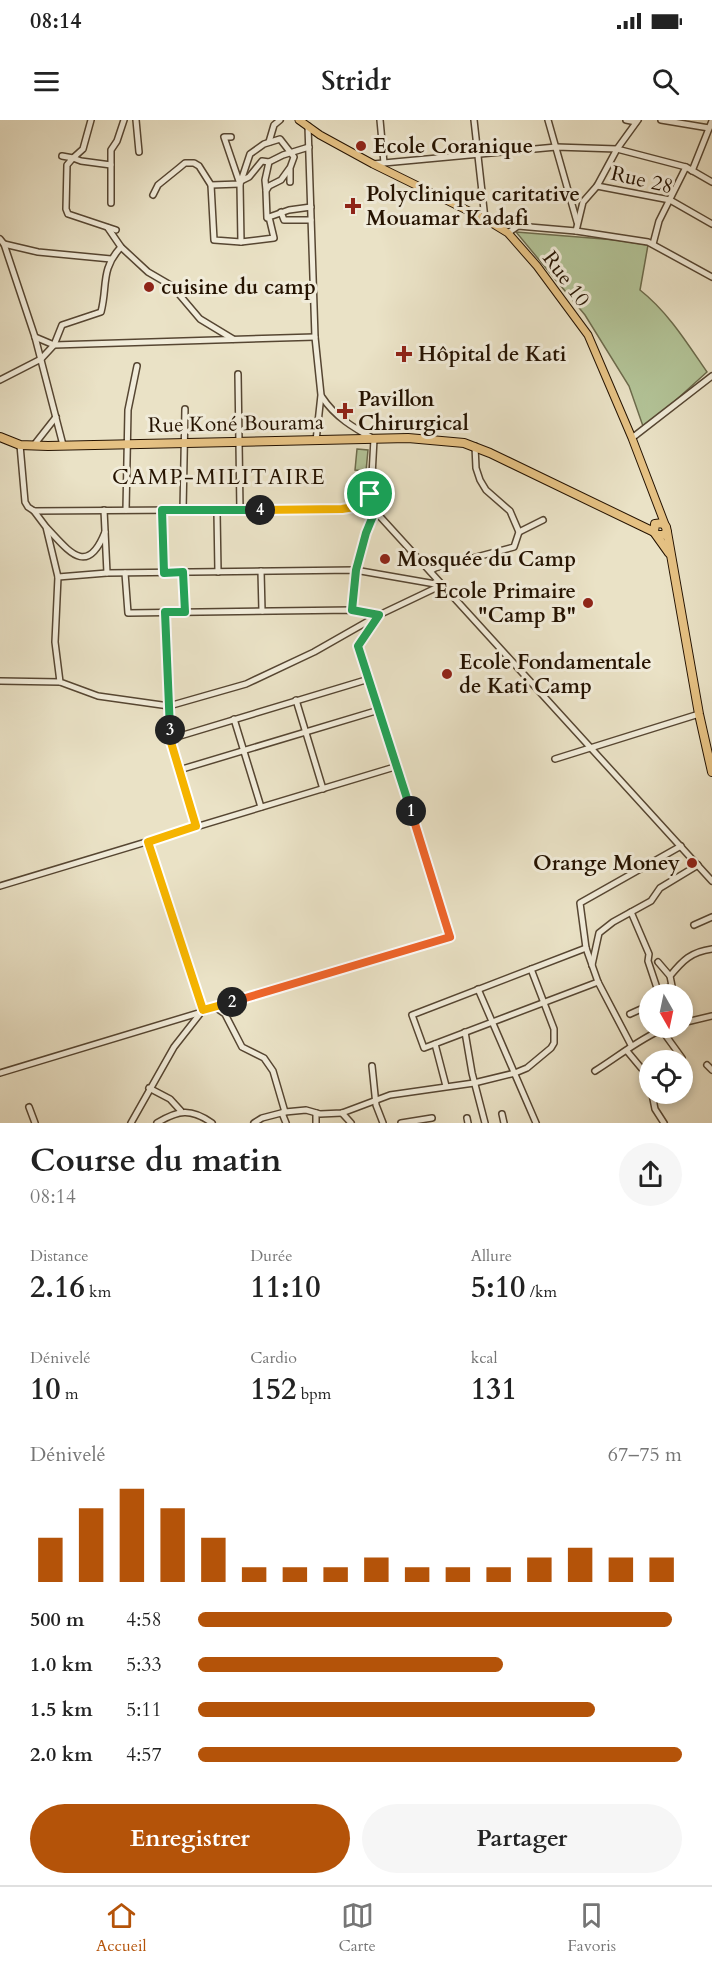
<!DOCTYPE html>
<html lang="fr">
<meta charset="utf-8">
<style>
:root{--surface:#fff;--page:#f6f6f6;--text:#222;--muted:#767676;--line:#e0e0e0;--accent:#b45309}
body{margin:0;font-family:Cardo,serif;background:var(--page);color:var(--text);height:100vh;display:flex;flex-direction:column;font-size:22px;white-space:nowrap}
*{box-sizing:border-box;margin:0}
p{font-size:20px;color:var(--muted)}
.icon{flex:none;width:33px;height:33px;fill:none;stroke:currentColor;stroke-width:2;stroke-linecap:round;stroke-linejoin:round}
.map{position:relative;height:1003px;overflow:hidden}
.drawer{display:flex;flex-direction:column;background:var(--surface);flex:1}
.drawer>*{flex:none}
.needle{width:39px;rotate:171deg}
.fabs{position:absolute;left:639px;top:864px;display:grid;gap:12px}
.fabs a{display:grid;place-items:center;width:54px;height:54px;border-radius:50%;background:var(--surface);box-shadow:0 3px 9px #0003;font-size:30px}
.pin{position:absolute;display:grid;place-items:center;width:51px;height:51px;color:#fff;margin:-26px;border:3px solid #fff;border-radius:50%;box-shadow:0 2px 6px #0007}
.km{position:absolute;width:30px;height:30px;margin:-15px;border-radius:50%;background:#222;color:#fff;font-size:16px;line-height:30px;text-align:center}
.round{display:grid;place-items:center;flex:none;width:63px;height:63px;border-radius:32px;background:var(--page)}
.head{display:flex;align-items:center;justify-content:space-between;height:102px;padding:0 30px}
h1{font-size:33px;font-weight:700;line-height:45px}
.figures{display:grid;grid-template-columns:repeat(3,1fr);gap:9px;height:102px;padding:6px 30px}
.figures div{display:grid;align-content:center}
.figures b{font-size:30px;font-weight:700}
.figures small{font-size:16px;font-weight:400}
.figures p{font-size:16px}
.chart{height:168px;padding:12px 30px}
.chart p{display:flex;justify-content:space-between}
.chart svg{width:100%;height:108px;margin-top:6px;stroke:var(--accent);stroke-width:6}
.primary-button{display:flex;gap:12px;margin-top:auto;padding:12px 30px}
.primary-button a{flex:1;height:69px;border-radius:36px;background:var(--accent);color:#fff;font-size:24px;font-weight:700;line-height:69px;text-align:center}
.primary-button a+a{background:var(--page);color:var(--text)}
ul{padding:0 30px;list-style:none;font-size:20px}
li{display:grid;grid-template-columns:96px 72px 1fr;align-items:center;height:45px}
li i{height:15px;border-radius:8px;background:var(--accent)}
.status{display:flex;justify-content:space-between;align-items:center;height:42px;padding:0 30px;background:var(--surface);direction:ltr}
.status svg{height:16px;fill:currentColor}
header{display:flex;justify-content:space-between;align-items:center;height:78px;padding:0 30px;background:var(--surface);font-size:27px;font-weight:700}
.dock{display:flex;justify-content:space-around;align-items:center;height:84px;border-top:2px solid var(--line);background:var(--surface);font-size:16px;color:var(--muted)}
.dock a{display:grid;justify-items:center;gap:3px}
.dock .on{color:var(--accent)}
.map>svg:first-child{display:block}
</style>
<div class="status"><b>08:14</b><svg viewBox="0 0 49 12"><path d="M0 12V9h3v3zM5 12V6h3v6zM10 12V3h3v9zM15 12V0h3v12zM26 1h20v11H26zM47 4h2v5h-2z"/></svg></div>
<header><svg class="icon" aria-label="menu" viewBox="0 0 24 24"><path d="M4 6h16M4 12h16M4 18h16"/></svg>Stridr<svg class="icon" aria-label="search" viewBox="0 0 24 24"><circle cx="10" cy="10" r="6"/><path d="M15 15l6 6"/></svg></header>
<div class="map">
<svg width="712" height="1003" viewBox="0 0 712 1003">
<rect width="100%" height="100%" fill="#eae2c6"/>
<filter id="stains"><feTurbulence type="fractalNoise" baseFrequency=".00333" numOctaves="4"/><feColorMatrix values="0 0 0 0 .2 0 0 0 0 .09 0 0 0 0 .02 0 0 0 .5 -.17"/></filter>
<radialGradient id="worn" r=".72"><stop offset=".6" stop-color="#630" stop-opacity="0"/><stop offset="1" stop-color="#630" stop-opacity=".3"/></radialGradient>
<!-- green -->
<g fill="#b3c498" stroke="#6c6b4c" stroke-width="1.5">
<path d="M516,112L616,120L648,125L640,170C668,192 687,223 707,252L644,309L629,266L585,195Z"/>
<polygon points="357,329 368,330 366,351 355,350"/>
</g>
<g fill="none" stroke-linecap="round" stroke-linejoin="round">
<!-- minor casing -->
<g stroke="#564632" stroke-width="8">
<g id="minor">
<polyline points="136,0 139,32"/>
<polyline points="380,0 384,43"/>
<polyline points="474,0 485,99"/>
<polyline points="548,0 577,102"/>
<polyline points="626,0 636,2 636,0"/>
<polyline points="661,0 709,8"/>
<polyline points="308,6 315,217 321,275 316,321"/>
<polyline points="269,22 274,5 280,0"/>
<polyline points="62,36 73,38 67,45 66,89 68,94 116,110"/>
<polyline points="73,38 83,29 91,0"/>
<polyline points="73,38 81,41 111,45"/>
<polyline points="373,44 556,27 617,29 686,47 712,62"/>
<polyline points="692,51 712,1"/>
<polyline points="241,61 249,57 262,41 269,42"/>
<polyline points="211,65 240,64 224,17 231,17"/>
<polyline points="597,66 670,80 712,104"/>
<polyline points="266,70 265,60 269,42 283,35 309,27"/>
<polyline points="153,75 158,65 179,48 185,43 194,43 199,46 211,65 214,120 241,122 274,118 269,97 289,90 311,87"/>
<polyline points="111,83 111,30 117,21 124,0"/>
<polyline points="281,92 284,100 311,100"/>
<polyline points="269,97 267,98 266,71 269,66 281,60 289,49"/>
<polyline points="108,108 121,127 148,152 172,166 200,199 233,219"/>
<polyline points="576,111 583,82 597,66 617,29 638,0"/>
<polyline points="508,113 518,106 576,111 648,122 712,157"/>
<polyline points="0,119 4,124 35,217 63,325"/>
<polyline points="241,122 240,64 250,34 264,24 280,19 294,37 290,48 290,62"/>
<polyline points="4,124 38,132 111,139"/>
<polyline points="653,124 659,101 686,47"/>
<path d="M35,217L54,225L62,205L101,192C108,165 100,150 121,127"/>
<polyline points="238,254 240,390"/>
<polyline points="0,260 41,239 54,225 315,217"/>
<path d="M322,277C335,297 354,308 374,319L371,374L375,391L366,413L355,450L353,490"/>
<polyline points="632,318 712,256"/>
<polyline points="20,325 25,382 28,387 34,391 342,389 362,386 375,391 712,761"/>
<polyline points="34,325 56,297"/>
<polyline points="356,386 371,374"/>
<polyline points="104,390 107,453"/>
<polyline points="126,390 128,290 137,246"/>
<polyline points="162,390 163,453"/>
<polyline points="183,390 185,289"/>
<polyline points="34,391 46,407 58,457 55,522 60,562 98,576 169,586 246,564 314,532 379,495 442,465"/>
<polyline points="217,392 218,452"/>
<path d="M47,408C68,430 87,458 105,412"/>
<polyline points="519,412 543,400"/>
<polyline points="261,451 262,491"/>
<polyline points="430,451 435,448 514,427 519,412 510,391 486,370 480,360 476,348 475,326"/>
<polyline points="183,452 185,492"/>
<polyline points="58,457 107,453 355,450 441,465"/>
<polyline points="165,492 170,619 196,706"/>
<polyline points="0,561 60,562"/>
<polyline points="296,580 323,669"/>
<polyline points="234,599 261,687"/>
<polyline points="170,619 369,559"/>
<polyline points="555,639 699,594"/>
<polyline points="179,650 379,590"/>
<polyline points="0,766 398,646"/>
<polyline points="631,792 649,834 648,841 659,874"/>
<polyline points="694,805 712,797"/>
<polyline points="586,828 412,895 424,928 598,862"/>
<polyline points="658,842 670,856"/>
<polyline points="592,845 599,813 613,802 651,781 660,768 698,745"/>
<polyline points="478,869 536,1003"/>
<path d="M659,871L672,866L670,856C683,840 691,832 712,829"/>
<polyline points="215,887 225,894 242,927 264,938 273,951 285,992"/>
<polyline points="630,894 650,885"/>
<polyline points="682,903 712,896"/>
<polyline points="661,909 682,938"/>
<polyline points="465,912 472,953 485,1003"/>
<polyline points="435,924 446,966"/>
<polyline points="631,925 598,862 586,828 580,783 681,726"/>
<polyline points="627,931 647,955 650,964"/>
<polyline points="707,945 712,950"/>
<polyline points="372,946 376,985 383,1003"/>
<path d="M595,951C619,936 639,919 665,908"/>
<polyline points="0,953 450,817 398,646 358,526 379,495 353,490 128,493 125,453"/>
<polyline points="149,968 170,979 181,991"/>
<polyline points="652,974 655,989 664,1003"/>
<polyline points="29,987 35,1003"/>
<polyline points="282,993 286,1003"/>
<polyline points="316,993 316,1003"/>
<polyline points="342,993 351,1003"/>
<polyline points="502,994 504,1003"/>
<polyline points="467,998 468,1003"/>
<polyline points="131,1003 174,927 203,890 148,721"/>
<path d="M157,1003C178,990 191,988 212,1003"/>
<polyline points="254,1003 262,998 285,992 306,990 320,994 342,993 390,975 474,963 515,953 527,948 551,928 554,923 554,909 531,849"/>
<polyline points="401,1003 432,998"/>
</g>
</g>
<!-- major casing -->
<g stroke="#241200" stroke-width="9">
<polyline id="major" points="299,0 320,15 373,44 485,99 508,113 537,146 588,215 632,318 666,407"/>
</g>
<!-- highway casing -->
<g stroke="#241200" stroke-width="10">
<g id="highway">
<polyline points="0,317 20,325 48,326 408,318 464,323 490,333 654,412"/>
<polyline points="667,412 699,594 712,652"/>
<polyline points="657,415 663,415 667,412 666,407 663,403 655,404 654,412 669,433"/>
</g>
</g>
<!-- minor -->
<use href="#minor" stroke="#f1ecda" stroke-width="5"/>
<!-- major -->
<use href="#major" stroke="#e5c183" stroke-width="7"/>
<!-- highway -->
<use href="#highway" stroke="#e5c183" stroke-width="8"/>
</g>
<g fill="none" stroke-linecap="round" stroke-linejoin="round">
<!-- split-1 casing -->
<g stroke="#fff" stroke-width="12">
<polyline id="split-1" points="370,374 375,391 366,413 356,450 352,490 379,495 358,526 411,691"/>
</g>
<!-- split-2 casing -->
<g stroke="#fff" stroke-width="12">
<polyline id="split-2" points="232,882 450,817 411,691"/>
</g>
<!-- split-3 casing -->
<g stroke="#fff" stroke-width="12">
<polyline id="split-3" points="170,610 170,619 196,706 148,722 203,890 232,882"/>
</g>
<!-- split-4 casing -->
<g stroke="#fff" stroke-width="12">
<polyline id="split-4" points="170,610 165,492 185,492 183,452 164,453 162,390 260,390"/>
</g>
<!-- split-5 casing -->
<g stroke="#fff" stroke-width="12">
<polyline id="split-5" points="260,390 342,389 354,387 370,374"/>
</g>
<!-- split-1 -->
<use href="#split-1" stroke="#22a559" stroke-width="8"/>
<!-- split-2 -->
<use href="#split-2" stroke="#f0652b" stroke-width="8"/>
<!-- split-3 -->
<use href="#split-3" stroke="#f5b400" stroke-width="8"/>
<!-- split-4 -->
<use href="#split-4" stroke="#22a559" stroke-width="8"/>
<!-- split-5 -->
<use href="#split-5" stroke="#f5b400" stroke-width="8"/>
</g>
<!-- markers -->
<g fill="#8f2418" stroke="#f1ecda" stroke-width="2">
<circle cx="361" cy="26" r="6"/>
<path d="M350 77h6v6h6v6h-6v6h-6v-6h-6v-6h6z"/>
<circle cx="149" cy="167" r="6"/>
<path d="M401 225h6v6h6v6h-6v6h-6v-6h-6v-6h6z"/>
<path d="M342 282h6v6h6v6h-6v6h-6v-6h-6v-6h6z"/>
<circle cx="385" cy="439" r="6"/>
<circle cx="588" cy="483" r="6"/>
<circle cx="447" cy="554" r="6"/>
<circle cx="692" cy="743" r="6"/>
</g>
<g text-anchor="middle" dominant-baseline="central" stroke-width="6" stroke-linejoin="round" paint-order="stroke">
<!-- poi labels -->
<g font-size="21" font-weight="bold" fill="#241200" stroke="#f1ecda" text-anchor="start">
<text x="373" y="26">Ecole Coranique</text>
<text x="366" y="74">Polyclinique caritative<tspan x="366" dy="24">Mouamar Kadafi</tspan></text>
<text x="161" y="167">cuisine du camp</text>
<text x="418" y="234">Hôpital de Kati</text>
<text x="358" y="279">Pavillon<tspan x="358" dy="24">Chirurgical</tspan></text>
<text x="397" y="439">Mosquée du Camp</text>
<text x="576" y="471" text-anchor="end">Ecole Primaire<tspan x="576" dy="24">"Camp B"</tspan></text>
<text x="459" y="542">Ecole Fondamentale<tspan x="459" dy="24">de Kati Camp</tspan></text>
<text x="680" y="743" text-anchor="end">Orange Money</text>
</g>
<!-- street labels -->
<g font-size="21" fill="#241200" stroke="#f1ecda">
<text transform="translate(642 60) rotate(13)">Rue 28</text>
<text transform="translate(566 159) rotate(53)">Rue 10</text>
<text transform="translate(236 304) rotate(-1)">Rue Koné Bourama</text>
</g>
<!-- neighbourhood labels -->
<g font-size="22" letter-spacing="1.5" fill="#241200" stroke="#f1ecda">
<text x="219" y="357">CAMP-MILITAIRE</text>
</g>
</g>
<rect width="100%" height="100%" filter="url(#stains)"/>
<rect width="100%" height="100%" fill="url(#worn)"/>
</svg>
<div class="fabs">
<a><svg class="needle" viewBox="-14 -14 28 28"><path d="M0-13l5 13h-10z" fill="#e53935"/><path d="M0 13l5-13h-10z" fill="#767676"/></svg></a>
<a><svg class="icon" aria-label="locate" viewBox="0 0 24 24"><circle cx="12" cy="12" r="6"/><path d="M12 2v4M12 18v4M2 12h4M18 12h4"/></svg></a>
</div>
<div class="pin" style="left:370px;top:374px;background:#1e9e55"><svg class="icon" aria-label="arrive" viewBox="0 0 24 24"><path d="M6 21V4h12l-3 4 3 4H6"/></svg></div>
<b class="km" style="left:411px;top:691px">1</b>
<b class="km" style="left:232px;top:882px">2</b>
<b class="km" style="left:170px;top:610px">3</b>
<b class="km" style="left:260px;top:390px">4</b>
</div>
<section class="drawer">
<div class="head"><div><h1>Course du matin</h1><p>08:14</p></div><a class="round"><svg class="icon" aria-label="share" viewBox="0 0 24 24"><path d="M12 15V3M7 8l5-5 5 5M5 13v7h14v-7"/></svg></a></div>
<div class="figures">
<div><p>Distance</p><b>2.16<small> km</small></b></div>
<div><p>Durée</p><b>11:10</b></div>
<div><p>Allure</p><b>5:10<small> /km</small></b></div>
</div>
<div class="figures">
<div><p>Dénivelé</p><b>10<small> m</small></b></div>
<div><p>Cardio</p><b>152<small> bpm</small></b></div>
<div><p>kcal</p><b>131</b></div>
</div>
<div class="chart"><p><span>Dénivelé</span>67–75 m</p>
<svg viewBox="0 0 160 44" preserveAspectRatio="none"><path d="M5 44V26M15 44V14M25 44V6M35 44V14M45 44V26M55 44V38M65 44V38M75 44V38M85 44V34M95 44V38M105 44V38M115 44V38M125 44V34M135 44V30M145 44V34M155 44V34"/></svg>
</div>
<ul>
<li><b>500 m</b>4:58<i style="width:98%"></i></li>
<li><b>1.0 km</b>5:33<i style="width:63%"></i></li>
<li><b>1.5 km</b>5:11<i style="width:82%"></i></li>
<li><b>2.0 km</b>4:57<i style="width:100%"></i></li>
</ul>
<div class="primary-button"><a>Enregistrer</a><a>Partager</a></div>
</section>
<nav class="dock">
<a class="on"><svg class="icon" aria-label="home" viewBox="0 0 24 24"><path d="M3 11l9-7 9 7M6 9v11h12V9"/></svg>Accueil</a>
<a><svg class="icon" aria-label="map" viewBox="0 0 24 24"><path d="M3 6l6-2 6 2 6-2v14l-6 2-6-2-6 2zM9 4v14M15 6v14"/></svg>Carte</a>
<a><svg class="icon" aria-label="saved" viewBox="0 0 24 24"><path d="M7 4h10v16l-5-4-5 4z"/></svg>Favoris</a>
</nav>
